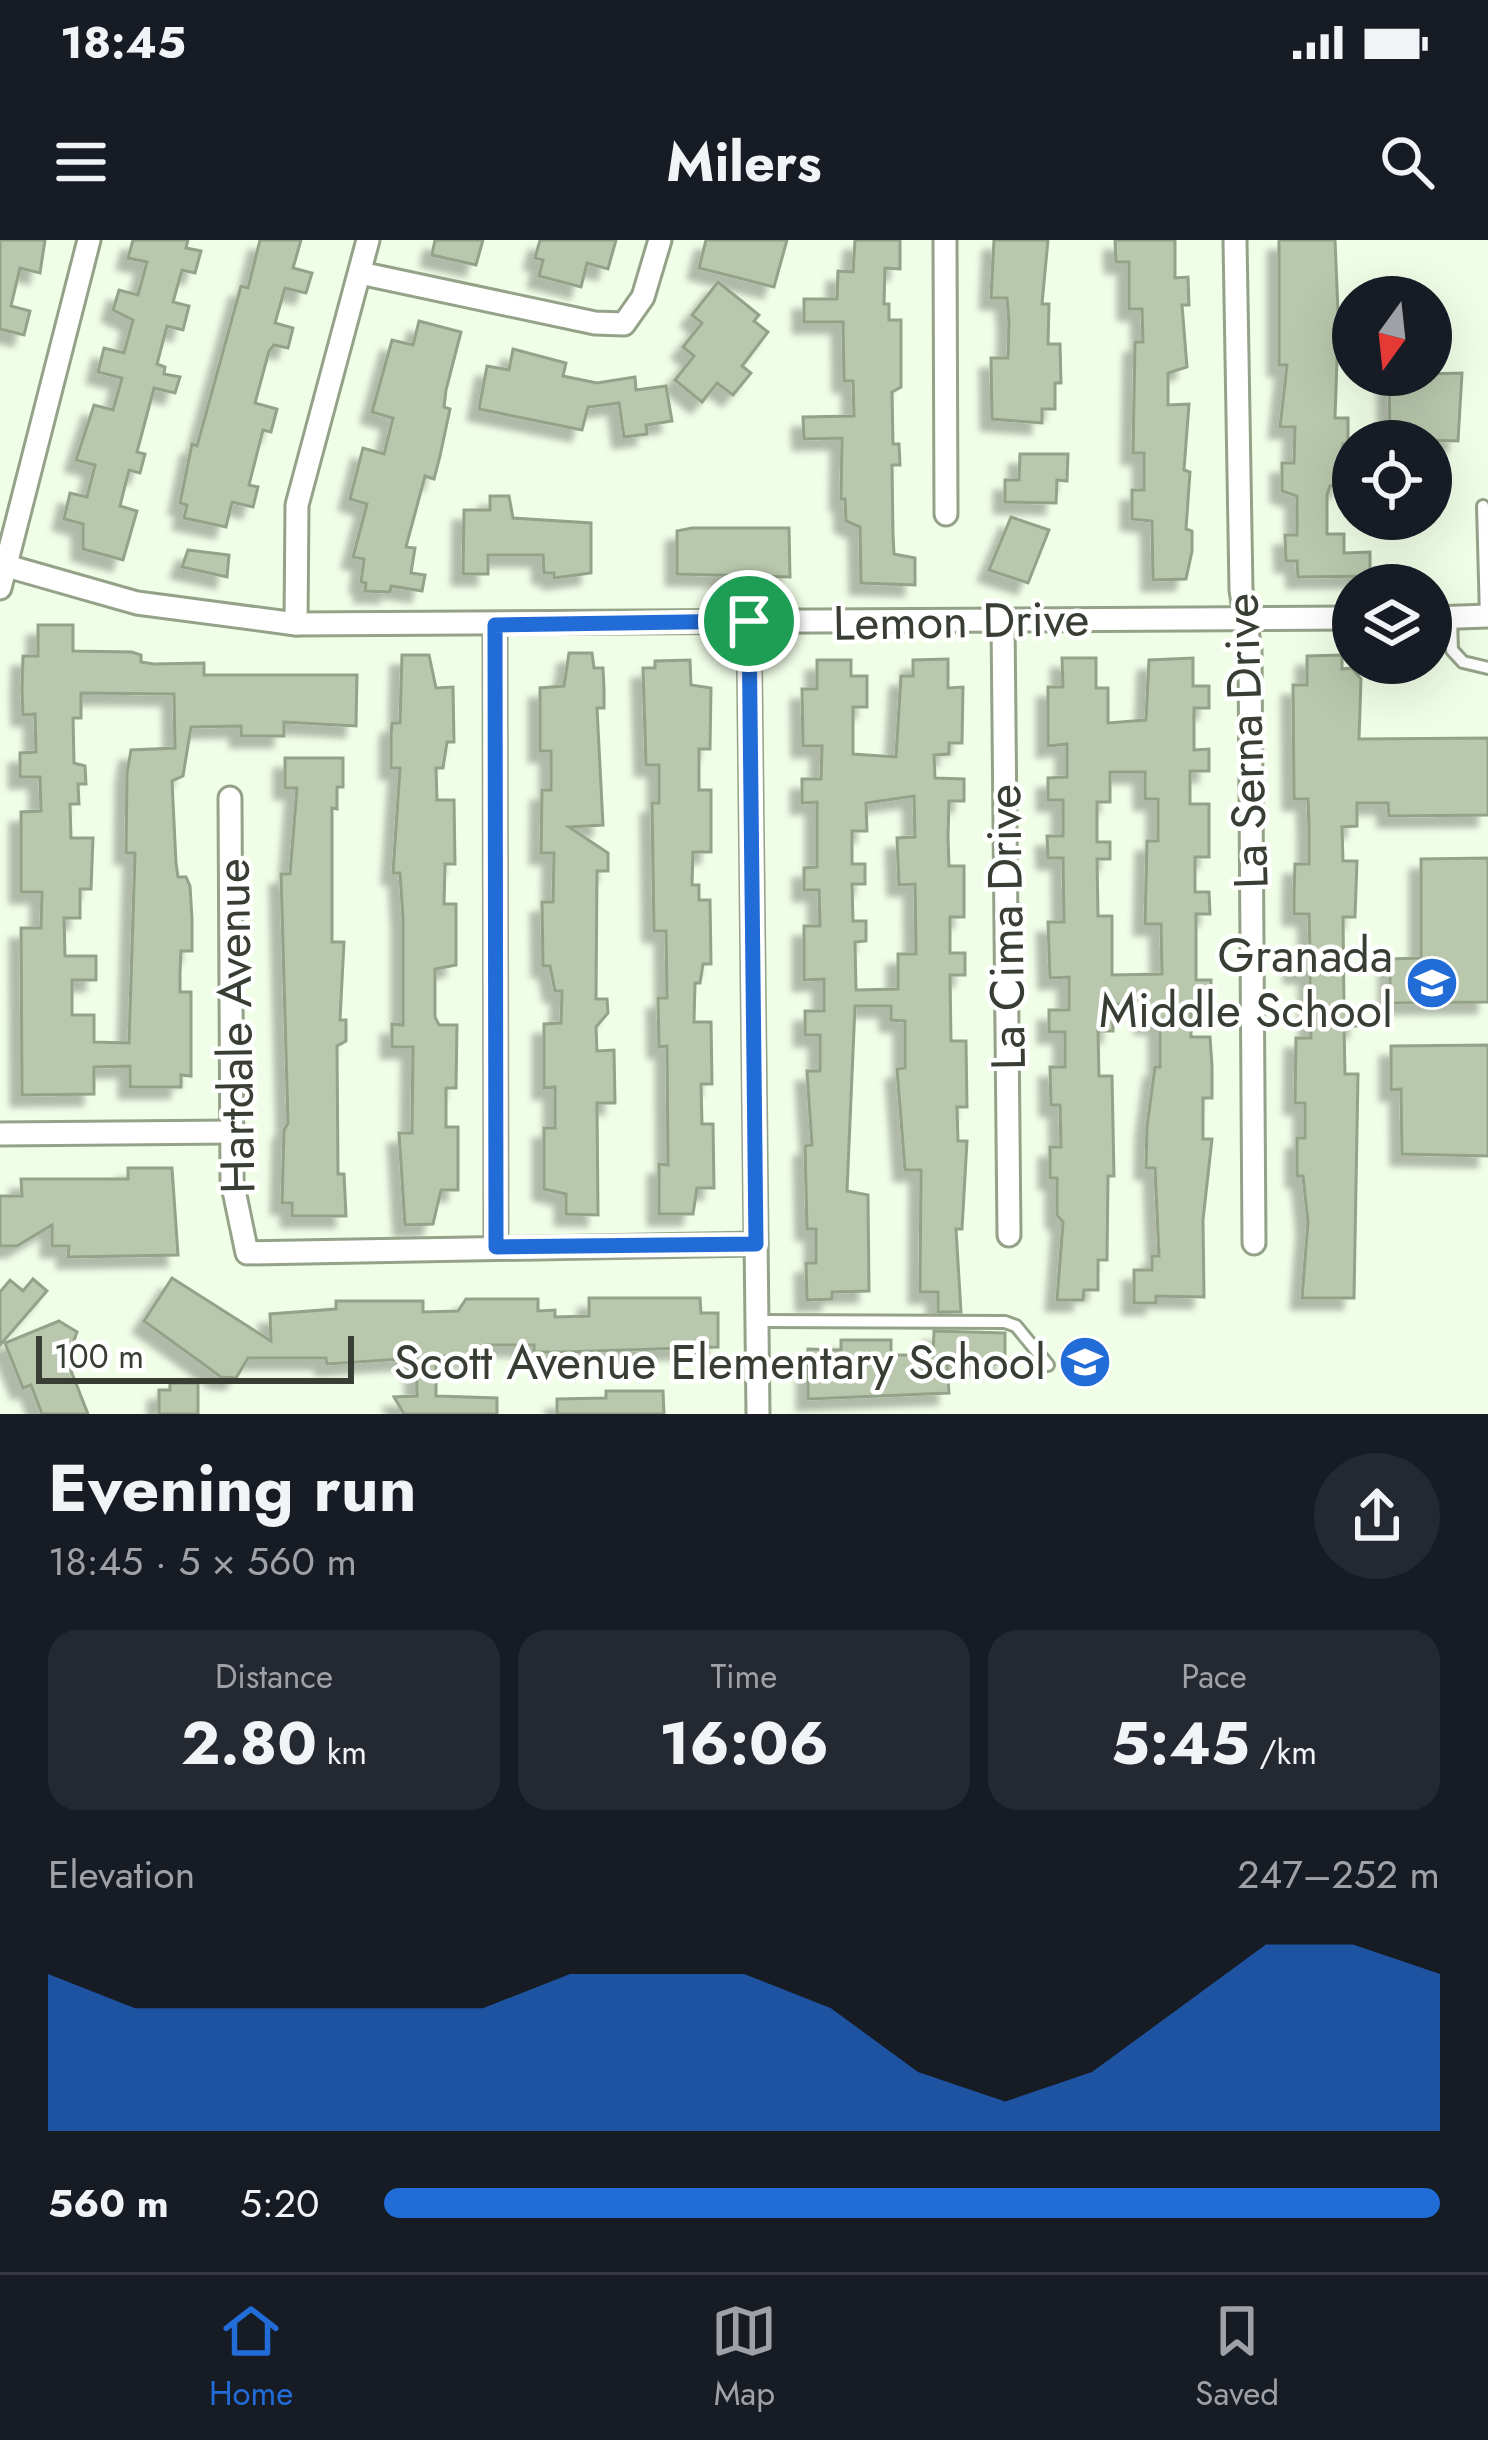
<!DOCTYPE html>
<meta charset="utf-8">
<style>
:root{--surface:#171b24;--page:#242831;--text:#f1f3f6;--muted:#9ea1a6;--line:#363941;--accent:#226cd8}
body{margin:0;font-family:Jost,sans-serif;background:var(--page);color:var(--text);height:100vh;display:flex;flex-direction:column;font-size:45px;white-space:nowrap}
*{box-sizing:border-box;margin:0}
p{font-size:39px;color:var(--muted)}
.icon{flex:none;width:66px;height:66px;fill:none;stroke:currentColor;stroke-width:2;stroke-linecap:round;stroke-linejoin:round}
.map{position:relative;height:1174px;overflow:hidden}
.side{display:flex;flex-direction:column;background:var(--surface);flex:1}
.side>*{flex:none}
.needle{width:78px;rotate:195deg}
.tools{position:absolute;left:1332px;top:36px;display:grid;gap:24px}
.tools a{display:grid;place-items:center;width:120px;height:120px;border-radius:50%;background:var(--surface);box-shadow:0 12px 48px #0002;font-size:60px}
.scale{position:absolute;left:36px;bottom:30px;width:318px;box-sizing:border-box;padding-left:12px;border:6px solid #383e33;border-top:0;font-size:33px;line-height:42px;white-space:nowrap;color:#383e33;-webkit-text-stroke:9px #fff;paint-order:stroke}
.pin{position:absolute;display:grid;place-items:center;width:102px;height:102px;color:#fff;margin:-51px;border:6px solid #fff;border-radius:50%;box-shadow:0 3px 12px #0007}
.round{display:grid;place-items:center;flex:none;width:126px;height:126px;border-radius:63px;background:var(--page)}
.headline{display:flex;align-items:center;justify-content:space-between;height:204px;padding:0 48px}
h1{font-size:66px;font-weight:700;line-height:90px}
.stats{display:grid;grid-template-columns:repeat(3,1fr);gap:18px;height:204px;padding:12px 48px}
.stats div{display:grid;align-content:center;border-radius:30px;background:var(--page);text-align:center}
.stats b{font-size:60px;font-weight:700}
.stats small{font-size:33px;font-weight:400}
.stats p{font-size:33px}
.chart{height:336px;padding:24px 48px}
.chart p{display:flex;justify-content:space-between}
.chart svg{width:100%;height:216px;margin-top:12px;fill:var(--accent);opacity:.7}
ul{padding:0 48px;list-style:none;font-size:39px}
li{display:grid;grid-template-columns:192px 144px 1fr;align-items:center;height:90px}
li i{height:30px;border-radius:15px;background:var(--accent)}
.status{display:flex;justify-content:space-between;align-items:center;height:84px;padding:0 60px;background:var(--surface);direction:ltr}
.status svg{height:33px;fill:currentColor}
header{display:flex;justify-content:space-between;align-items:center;height:156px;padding:0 48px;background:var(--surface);font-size:54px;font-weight:700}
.tabs{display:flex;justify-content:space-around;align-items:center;height:168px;border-top:3px solid var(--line);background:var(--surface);font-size:33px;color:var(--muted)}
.tabs a{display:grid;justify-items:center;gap:6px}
.tabs .current{color:var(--accent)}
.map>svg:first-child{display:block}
</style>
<div class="status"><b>18:45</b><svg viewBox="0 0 49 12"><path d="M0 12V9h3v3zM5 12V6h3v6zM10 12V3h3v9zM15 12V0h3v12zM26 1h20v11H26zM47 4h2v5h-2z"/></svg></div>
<header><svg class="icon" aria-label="menu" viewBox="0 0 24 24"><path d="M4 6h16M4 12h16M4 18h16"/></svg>Milers<svg class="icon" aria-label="search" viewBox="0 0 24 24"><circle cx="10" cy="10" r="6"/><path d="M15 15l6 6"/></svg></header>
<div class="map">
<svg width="1488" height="1174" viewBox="0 0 1488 1174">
<defs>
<filter id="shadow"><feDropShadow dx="-11" dy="11" stdDeviation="3" flood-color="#0004"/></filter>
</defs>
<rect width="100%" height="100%" fill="#f1fee7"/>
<!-- building -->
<g fill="#b9c8ad" stroke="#93a288" stroke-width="3" fill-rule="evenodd" filter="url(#shadow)">
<polygon points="0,0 45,0 40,33 20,28 11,66 30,71 24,95 0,89"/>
<polygon points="133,0 188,0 186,8 201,11 195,33 182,30 173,62 189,66 183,90 167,86 157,124 165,127 164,134 180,137 175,153 154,148 137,212 145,214 140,233 129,230 120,266 137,271 123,320 83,309 83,284 64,279 70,253 87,257 95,225 76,220 94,165 113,170 122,138 98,132 104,108 124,113 133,80 113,70 119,50 138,55 147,22 128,18"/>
<polygon points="260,0 301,0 293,28 312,33 306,53 285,48 275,83 293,88 288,108 274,105 269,111 255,163 277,169 271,192 263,190 249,245 258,247 253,267 232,262 226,287 184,278 187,265 180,263 192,204 197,206 241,46 248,48"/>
<polygon points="435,0 483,0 476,25 432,15"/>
<polygon points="540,0 616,0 608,29 587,23 581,47 539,36 543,20 535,18"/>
<polygon points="706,0 787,0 774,47 699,28"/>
<polygon points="855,0 900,0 900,29 885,28 884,64 889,64 889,80 901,80 901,147 892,152 893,204 899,204 900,225 892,225 893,294 894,314 915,318 915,345 861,343 860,287 846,281 845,259 841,259 842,198 804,199 803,177 854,176 853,141 844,141 843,82 804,82 804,59 837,59 838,31 853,32"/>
<polygon points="994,0 1048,0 1042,64 1049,64 1048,104 1060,104 1061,143 1055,143 1055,169 1042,169 1042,183 992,179 991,118 1008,118 1009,82 1007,58 991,58"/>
<polygon points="1115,0 1175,0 1175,38 1188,37 1189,65 1182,65 1187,127 1168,133 1168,165 1189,164 1184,230 1190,232 1186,289 1192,291 1192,311 1186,339 1153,340 1152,281 1132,279 1132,250 1144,250 1144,213 1133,213 1135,102 1143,102 1142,69 1129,69 1129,22 1116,22"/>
<polygon points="1279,0 1335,0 1338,71 1353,72 1353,91 1338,91 1335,178 1348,178 1348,204 1343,204 1342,245 1330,246 1327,255 1327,294 1344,294 1344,313 1370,312 1370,336 1298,337 1297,321 1286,321 1285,295 1297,295 1297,256 1282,251 1282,223 1294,223 1295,187 1280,187 1287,125 1279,125"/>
<polygon points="718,42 759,75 754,81 768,92 742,126 751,133 733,155 717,143 702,162 675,140 694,116 683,107 702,83 692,75"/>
<polygon points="419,81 461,92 446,150 444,167 450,169 440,216 434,239 425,236 406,307 415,308 411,333 425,335 422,351 391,346 390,352 365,351 366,343 361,342 364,319 353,317 367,264 350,259 363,208 384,214 393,178 372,172 392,100 413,105"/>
<polygon points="513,109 566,123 563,136 597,143 635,137 636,150 666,146 672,181 646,185 647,194 624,197 619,163 588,167 582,190 479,169 487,126 509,130"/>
<polygon points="1462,133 1458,201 1390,199 1389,135"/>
<polygon points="1020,214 1068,214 1067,241 1057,240 1056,263 1005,262 1005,240 1019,240"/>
<polygon points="490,256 509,256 513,278 591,283 591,333 554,338 554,333 544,333 543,315 488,315 488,334 463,334 464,270 490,270"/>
<polygon points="1011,277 1049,290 1028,343 989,330"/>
<polygon points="692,288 789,288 790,337 677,334 677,291"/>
<polygon points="188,310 229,315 227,337 182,327"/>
<path d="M38,385H73V411L132,412L141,415V422L154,424L204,423V435H357L356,486L284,482V496H241V486L191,487L183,536L172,541L176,623L178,637H186L190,646L192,679V711H181L180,733V752H191V836L181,835V847H130V826L94,827V854L22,855L21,688H41L42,652H21V572L41,571L40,537H20V513L36,512L35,474L23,475L22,450L23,416H38ZM81,453L174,454L175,508L131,510L127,533L126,613H135L129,803L94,802V775H72V740H96V716H65L64,678H80V649H91L93,598H71L70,564H79L78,544H86L85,526L74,523L73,478H81Z"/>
<polygon points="569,413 592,413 594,428 603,428 604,449 604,468 597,468 603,585 569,587 608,613 608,631 597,631 596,759 607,759 608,773 596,787 597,811 614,810 615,863 597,863 598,975 566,974 566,954 544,949 544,888 555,888 555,847 544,848 544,784 561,783 562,751 555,751 550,726 543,726 542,662 553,662 554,613 541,613 542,550 551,550 551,511 540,511 540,448 564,446"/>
<polygon points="402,415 429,415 436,448 453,447 454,502 447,502 443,528 436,528 437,560 454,560 455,624 445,624 444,664 456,664 456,725 435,729 435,777 439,785 457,785 456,848 446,848 446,887 458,887 458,950 441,950 433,984 405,985 399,893 412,893 413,807 392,807 392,784 403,785 403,678 400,633 393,633 400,528 391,528 391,496 392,483 400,483"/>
<polygon points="1342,415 1342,429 1352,428 1361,439 1359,499 1488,498 1488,575 1389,576 1388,563 1357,563 1357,586 1342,587 1343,621 1357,621 1355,677 1343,677 1344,768 1359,768 1359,786 1344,786 1345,834 1358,834 1354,1058 1302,1058 1308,982 1303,936 1297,936 1297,898 1305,898 1305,863 1295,863 1296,798 1311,798 1310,761 1310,732 1295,732 1295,710 1310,710 1309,674 1294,674 1294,652 1295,624 1309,624 1309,587 1308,559 1294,559 1293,445 1307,445 1307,416"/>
<path d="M1062,418H1096V448H1108V483L1146,480L1149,420L1193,418V446H1209V468H1194V510L1209,509V531H1190V564H1209V617H1195V652H1209L1210,674H1196V740H1211V763H1191V797H1210L1212,826V858H1203V899H1212L1203,980L1204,1057L1156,1056V1063H1134V1030H1152V1016H1159L1155,928H1146L1147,886L1155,827H1160V783H1146V764H1113V791H1098L1099,836H1112L1114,936H1108L1107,1020H1098V1050H1084L1083,1060H1057L1063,982L1057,975V938H1050V907H1061L1060,865H1051L1050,827H1065V792H1049V770H1069V737L1050,738L1048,682H1064L1063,618H1048L1047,596H1063V560H1048V538L1067,537V504L1048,506V447H1063ZM1110,532H1145V559H1158V601H1147L1145,684H1161L1162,734L1112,735V676H1098L1097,619H1110V602H1097V562H1110Z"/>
<path d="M948,419V448L963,447L962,503H949V514L934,515L935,538L964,539V561H949L948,597L949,626H964V677H950V713H965V735H950L951,801H966L967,867H957L958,901H967L962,989H956L961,1072H938V1052H920L921,930H905L897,829L905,828V781L891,780V766H855L847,951L868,955L869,1051L832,1052V1059L807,1060L806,1023H816V989H807L805,906L812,905L807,831H820V795H805V771H824V739L804,740V686H820L819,650H804V628L817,627V562L802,563V539H821L822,506H803L802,449H817V420H851V436H867V467H853V514L896,517L901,436H913V420ZM914,556L915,597L897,598L899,645L915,644L916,714H898V749L856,750L855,702L866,701V681H853L852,644H865V624H852V591H867L866,563Z"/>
<polygon points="690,420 691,445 711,448 710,509 699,509 699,550 711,550 711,612 693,612 692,645 699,645 699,660 710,660 711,724 703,724 700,743 695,743 694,782 711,782 712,844 701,844 702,884 713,884 714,948 697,948 693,974 659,974 659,924 668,925 667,806 659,807 658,758 667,758 666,691 654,691 652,563 659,563 659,525 646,525 643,428 655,428 655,421"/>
<polygon points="285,518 343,518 343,547 337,547 337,569 332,568 332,702 344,702 340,780 346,780 346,801 337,806 338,934 344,934 346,976 292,976 292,963 282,963 284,890 288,883 281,634 290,634 297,548 285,548"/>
<polygon points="1488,618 1488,762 1390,763 1390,719 1421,718 1421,619"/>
<polygon points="1488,805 1488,916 1402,914 1401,849 1391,850 1391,806"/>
<polygon points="128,928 172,928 178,1015 68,1017 69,1006 52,1006 52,985 17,1006 0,1006 0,956 22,956 21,939 128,939"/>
<polygon points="172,1038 271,1101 270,1074 336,1069 336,1061 423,1061 423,1072 458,1071 466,1059 538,1059 538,1071 555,1070 555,1077 589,1076 589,1058 700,1058 701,1073 718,1073 718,1107 563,1112 534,1112 534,1105 488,1105 488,1117 436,1116 436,1156 497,1158 497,1174 404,1174 394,1157 417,1156 416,1118 327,1124 326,1118 248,1118 236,1138 221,1137 144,1081"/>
<polygon points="33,1039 47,1051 0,1105 0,1052 10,1040 23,1051"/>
<polygon points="59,1081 77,1092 71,1109 78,1125 70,1128 88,1174 42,1174 31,1145 23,1148 5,1103"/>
<polygon points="934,1091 1005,1093 1005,1124 947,1124 949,1153 808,1159 808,1109 841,1110 841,1100 891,1100 891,1115 933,1115"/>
<polygon points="170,1143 198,1143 198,1174 159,1174 159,1150 170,1150"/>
<polygon points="606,1151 663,1151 664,1174 557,1174 557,1159 606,1158"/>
</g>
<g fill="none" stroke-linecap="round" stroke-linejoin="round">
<!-- lane casing -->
<g stroke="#94a288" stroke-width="16">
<g id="lane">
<polyline points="1483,266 1486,376"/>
<polyline points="1451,378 1452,410 1463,422 1488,428"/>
<polyline points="757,1081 1005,1082 1016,1086 1048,1125"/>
</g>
</g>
<!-- street casing -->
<g stroke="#94a288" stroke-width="27">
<g id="street">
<polyline points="945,0 946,274"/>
<polyline points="1235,0 1241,350 1250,410 1254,1003"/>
<polyline points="360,33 595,83 624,84 643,57 660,0"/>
<polyline points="0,324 137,363 296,384 1353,378"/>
<polyline points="0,348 89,0"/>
<polyline points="1431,378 1488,376"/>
<polyline points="1003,380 1009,995"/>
<polyline points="749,381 758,1174"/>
<polyline points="296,384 297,265 368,0"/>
<polyline points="495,385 496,1007"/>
<polyline points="230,558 232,941 247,1013 756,1004"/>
<polyline points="0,894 232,892"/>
</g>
</g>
<!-- lane -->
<use href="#lane" stroke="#fff" stroke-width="10"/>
<!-- street -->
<use href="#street" stroke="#fff" stroke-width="21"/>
</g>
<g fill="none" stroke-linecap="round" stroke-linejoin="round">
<!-- route casing -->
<g stroke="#fff" stroke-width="24">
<polygon id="route" points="749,381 756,1004 496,1007 495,385"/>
</g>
<!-- route -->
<use href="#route" stroke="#226cd8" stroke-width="15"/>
</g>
<!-- icons -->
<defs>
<g id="school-disc" transform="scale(2.7)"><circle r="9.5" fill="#226cd8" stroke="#fff"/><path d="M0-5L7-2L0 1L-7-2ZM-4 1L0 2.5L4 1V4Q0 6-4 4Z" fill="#fff"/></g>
</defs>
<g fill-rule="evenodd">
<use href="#school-disc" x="1432" y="743"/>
<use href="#school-disc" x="1085" y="1122"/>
</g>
<g text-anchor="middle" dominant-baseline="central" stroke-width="9" stroke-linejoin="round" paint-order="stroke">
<!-- street labels -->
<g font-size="48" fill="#383e33" stroke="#fff">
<text transform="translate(961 381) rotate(-1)">Lemon Drive</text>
<text transform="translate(1246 501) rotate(-92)">La Serna Drive</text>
<text transform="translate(1006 687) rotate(-91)">La Cima Drive</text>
<text transform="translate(235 786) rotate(-91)">Hartdale Avenue</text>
</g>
<!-- poi labels -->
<g font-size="48" fill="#383e33" stroke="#fff" text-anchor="end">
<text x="1393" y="715">Granada<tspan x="1393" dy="55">Middle School</tspan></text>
<text x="1046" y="1122">Scott Avenue Elementary School</text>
</g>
</g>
</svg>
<div class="tools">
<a><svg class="needle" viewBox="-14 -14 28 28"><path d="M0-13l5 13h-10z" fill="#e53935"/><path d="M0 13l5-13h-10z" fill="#9ea1a6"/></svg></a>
<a><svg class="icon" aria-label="locate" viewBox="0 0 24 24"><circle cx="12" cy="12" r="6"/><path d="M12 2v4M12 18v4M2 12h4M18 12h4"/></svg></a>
<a><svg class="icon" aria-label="layers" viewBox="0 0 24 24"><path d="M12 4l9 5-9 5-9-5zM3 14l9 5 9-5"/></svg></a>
</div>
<div class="scale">100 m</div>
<div class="pin" style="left:749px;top:381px;background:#1e9e55"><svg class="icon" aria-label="arrive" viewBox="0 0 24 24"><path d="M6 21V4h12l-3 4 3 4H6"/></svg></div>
</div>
<section class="side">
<div class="headline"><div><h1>Evening run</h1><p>18:45 · 5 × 560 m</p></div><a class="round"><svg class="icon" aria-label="share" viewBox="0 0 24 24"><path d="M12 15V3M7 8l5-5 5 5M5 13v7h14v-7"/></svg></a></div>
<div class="stats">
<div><p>Distance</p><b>2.80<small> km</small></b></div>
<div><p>Time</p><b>16:06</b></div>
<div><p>Pace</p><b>5:45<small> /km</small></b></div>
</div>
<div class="chart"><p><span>Elevation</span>247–252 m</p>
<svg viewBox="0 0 160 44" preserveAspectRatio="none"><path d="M0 44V12L10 19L20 19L30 19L40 19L50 19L60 12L70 12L80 12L90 19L100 32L110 38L120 32L130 19L140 6L150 6L160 12V44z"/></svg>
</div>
<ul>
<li><b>560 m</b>5:20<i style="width:100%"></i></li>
</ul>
</section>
<nav class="tabs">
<a class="current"><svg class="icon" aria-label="home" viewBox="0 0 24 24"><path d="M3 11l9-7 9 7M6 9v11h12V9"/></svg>Home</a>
<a><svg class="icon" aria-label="map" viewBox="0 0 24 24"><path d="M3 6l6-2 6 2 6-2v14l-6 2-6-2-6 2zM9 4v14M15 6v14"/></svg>Map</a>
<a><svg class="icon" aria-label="saved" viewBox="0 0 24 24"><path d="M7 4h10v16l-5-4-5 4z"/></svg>Saved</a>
</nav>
